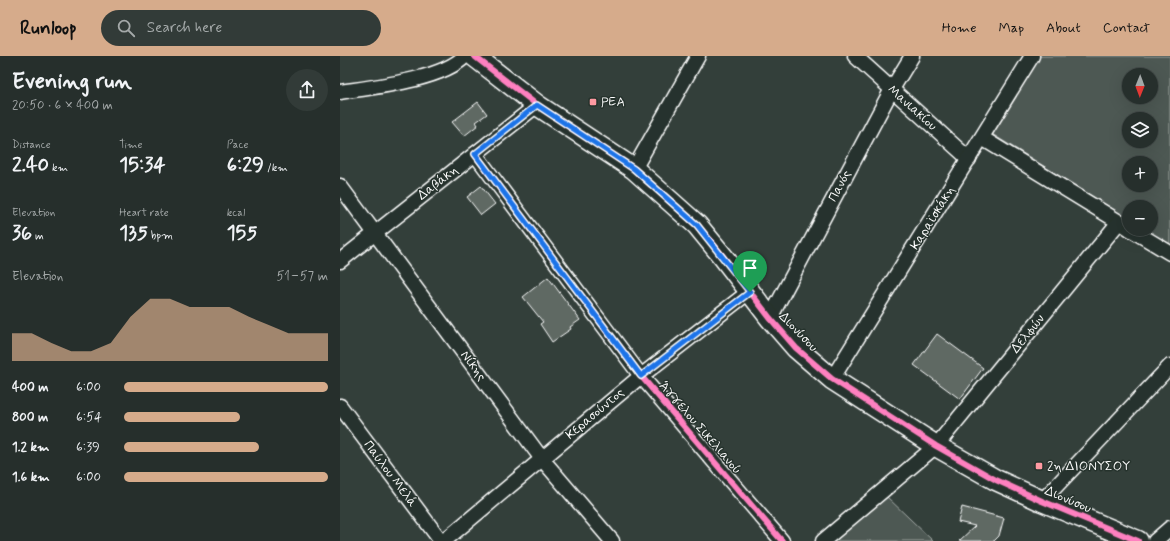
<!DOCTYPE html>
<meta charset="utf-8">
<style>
:root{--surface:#262f2c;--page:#323b38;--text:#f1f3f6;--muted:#a4a9a9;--line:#424a48;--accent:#d6ab8b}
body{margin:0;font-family:Mynerve,sans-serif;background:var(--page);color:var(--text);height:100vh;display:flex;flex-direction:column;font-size:15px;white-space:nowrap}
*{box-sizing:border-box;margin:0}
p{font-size:13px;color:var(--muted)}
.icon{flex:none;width:22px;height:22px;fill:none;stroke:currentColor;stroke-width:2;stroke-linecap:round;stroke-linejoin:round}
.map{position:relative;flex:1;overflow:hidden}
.drawer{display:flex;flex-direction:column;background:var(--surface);width:340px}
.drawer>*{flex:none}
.needle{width:26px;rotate:181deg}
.buttons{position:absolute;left:782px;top:12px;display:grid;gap:8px}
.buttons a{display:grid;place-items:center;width:36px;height:36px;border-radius:50%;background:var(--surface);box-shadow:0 4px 16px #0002,0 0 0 1px var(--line);font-size:20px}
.pin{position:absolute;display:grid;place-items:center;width:34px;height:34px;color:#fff;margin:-41px -17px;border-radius:50% 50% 50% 0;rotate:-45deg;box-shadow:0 0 4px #0007}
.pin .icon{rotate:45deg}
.round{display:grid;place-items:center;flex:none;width:42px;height:42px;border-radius:21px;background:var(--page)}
.summary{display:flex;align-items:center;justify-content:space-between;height:68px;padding:0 12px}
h1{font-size:22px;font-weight:700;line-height:30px}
.metrics{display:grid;grid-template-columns:repeat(3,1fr);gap:6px;height:68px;padding:4px 12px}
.metrics div{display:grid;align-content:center}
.metrics b{font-size:20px;font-weight:700}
.metrics small{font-size:11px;font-weight:400}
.metrics p{font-size:11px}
.chart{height:112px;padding:8px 12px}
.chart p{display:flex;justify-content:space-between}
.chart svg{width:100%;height:72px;margin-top:4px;fill:var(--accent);opacity:.7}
ul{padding:0 12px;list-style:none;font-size:13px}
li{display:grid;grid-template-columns:64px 48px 1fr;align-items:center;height:30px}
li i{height:10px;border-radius:5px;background:var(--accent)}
header{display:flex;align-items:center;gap:24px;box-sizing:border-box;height:56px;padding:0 20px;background:var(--accent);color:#111}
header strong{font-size:19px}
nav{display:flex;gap:22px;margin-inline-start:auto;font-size:14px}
.search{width:280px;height:36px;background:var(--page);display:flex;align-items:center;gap:10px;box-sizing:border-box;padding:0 14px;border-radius:22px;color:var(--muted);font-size:15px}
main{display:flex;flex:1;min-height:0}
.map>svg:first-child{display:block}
</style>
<header>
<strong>Runloop</strong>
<div class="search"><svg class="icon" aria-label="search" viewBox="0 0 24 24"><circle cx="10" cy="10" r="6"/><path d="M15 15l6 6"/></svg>Search here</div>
<nav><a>Home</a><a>Map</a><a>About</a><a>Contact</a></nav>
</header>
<main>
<section class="drawer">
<div class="summary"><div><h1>Evening run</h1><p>20:50 · 6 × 400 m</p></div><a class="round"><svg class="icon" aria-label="share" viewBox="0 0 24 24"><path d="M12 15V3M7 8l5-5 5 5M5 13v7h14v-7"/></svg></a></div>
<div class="metrics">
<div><p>Distance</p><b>2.40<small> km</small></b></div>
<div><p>Time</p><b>15:34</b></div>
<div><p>Pace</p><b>6:29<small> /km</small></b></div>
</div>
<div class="metrics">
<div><p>Elevation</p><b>36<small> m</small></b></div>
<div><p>Heart rate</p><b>135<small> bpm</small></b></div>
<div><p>kcal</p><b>155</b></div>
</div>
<div class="chart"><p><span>Elevation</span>51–57 m</p>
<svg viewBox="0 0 160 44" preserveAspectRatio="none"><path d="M0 44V27L10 27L20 33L30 38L40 38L50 33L60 17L70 6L80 6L90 11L100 11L110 11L120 17L130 22L140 27L150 27L160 27V44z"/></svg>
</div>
<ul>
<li><b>400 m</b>6:00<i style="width:100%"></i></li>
<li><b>800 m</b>6:54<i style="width:57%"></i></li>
<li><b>1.2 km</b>6:39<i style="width:66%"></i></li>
<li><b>1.6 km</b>6:00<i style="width:100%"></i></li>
</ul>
</section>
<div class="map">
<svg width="830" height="485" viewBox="0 0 830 485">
<rect width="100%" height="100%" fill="#333f3a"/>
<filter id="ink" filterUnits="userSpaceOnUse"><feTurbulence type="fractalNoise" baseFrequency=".025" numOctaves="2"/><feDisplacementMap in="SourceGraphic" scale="8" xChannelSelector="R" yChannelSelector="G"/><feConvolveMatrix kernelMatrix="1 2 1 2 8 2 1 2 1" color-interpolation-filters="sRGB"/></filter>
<g filter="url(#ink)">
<!-- green -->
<g fill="#4d5853" stroke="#a6aca9" fill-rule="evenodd">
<path d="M700,0H830V189L805,173H811V151H789V163L652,78ZM789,19H811V41H789ZM789,63H811V85H789ZM789,107H811V129H789Z"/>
<polygon points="546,440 593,485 495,485"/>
</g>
<!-- building -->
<g fill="#5f6964" stroke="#fff">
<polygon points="138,46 147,58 136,66 138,69 124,80 112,66"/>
<polygon points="141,130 155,148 141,159 127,141"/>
<polygon points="208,221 240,264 230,271 231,273 212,286 200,268 203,266 183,241"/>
<polygon points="597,278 643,312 620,343 574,309"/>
<polygon points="622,451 664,462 659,480 654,485 619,485 635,470 618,466"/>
</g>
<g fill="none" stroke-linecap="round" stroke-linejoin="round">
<!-- street casing -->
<g stroke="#fff" stroke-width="17">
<g id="street">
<polyline points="515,0 629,103"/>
<path d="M0,36C33,31 102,24 125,0"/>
<polyline points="642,82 789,172"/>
<polyline points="135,98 301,320 442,485"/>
<polyline points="294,113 358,0"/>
<polyline points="0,130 202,403 272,485"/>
<polyline points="790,173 830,197"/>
<polyline points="0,205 197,49"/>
<polyline points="430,262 552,33 572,0"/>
<polyline points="492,323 692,0"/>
<polyline points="0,350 101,485"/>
<polyline points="702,445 830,310"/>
<polyline points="104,485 301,320 410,235"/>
<polyline points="483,485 596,390 779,166"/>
<polyline points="815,485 830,472"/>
</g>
</g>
<!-- secondary casing -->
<g stroke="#fff" stroke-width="23">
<polyline id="secondary" points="134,0 197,49 294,113 357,169 384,202 430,262 456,292 492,323 596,390 656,424 702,445 798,485"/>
</g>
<!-- street -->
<use href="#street" stroke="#26332d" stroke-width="14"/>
<!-- secondary -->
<use href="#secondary" stroke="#26332d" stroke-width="20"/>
<!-- cycleway casing -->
<g stroke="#26332d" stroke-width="8">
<g id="cycleway">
<polyline points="134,0 197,49 294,113 357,169 384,202 430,262 456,292 492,323 596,390 656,424 702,445 798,485"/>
<polyline points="135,98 301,320 442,485"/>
</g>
</g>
<!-- cycleway -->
<use href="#cycleway" stroke="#ff80c0" stroke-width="6"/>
</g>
</g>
<g fill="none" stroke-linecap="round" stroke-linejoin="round" filter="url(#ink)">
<!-- route casing -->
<g stroke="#fff" stroke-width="8">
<polygon id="route" points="197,49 294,113 357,169 410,236 301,320 135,98"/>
</g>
<!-- route -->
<use href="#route" stroke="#1a73e8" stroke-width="5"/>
</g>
<!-- markers -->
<g fill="#ff9aa2" stroke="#26332d" stroke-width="1.5">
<rect x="249" y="42" width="8" height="8" rx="2"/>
<rect x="695" y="406" width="8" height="8" rx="2"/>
</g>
<g text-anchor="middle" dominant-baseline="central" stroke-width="3" stroke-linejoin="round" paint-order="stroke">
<!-- poi labels -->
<g font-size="13" fill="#fff" stroke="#26332d" text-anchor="start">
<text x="261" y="46">ΡΕΑ</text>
<text x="707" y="410">2η ΔΙΟΝΥΣΟΥ</text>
</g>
<!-- street labels -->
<g font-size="13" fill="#fff" stroke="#26332d">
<text transform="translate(572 52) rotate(42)">Μανιακίου</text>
<text transform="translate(98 127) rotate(-38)">Δαβάκη</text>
<text transform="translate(500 130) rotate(-62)">Πανός</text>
<text transform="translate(593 162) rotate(-58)">Καραϊσκάκη</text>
<text transform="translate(458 276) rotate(46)">Διονύσου</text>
<text transform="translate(688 278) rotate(-51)">Δελφών</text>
<text transform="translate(133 310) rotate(54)">Νίκης</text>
<text transform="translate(255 358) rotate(-40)">Κερασούντος</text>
<text transform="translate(360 372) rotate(49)">Άγγελου Σικελιανού</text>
<text transform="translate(50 418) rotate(53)">Παύλου Μελά</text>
<text transform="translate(728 444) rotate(23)">Διονύσου</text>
</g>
</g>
</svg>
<div class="buttons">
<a><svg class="needle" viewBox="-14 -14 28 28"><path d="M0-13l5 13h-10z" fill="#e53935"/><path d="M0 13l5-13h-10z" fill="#a4a9a9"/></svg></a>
<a><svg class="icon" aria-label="layers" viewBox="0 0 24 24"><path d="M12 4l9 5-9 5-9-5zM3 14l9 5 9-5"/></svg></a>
<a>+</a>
<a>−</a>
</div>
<div class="pin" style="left:410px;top:236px;background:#1e9e55"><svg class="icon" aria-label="arrive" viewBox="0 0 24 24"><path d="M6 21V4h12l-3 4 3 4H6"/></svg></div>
</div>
</main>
